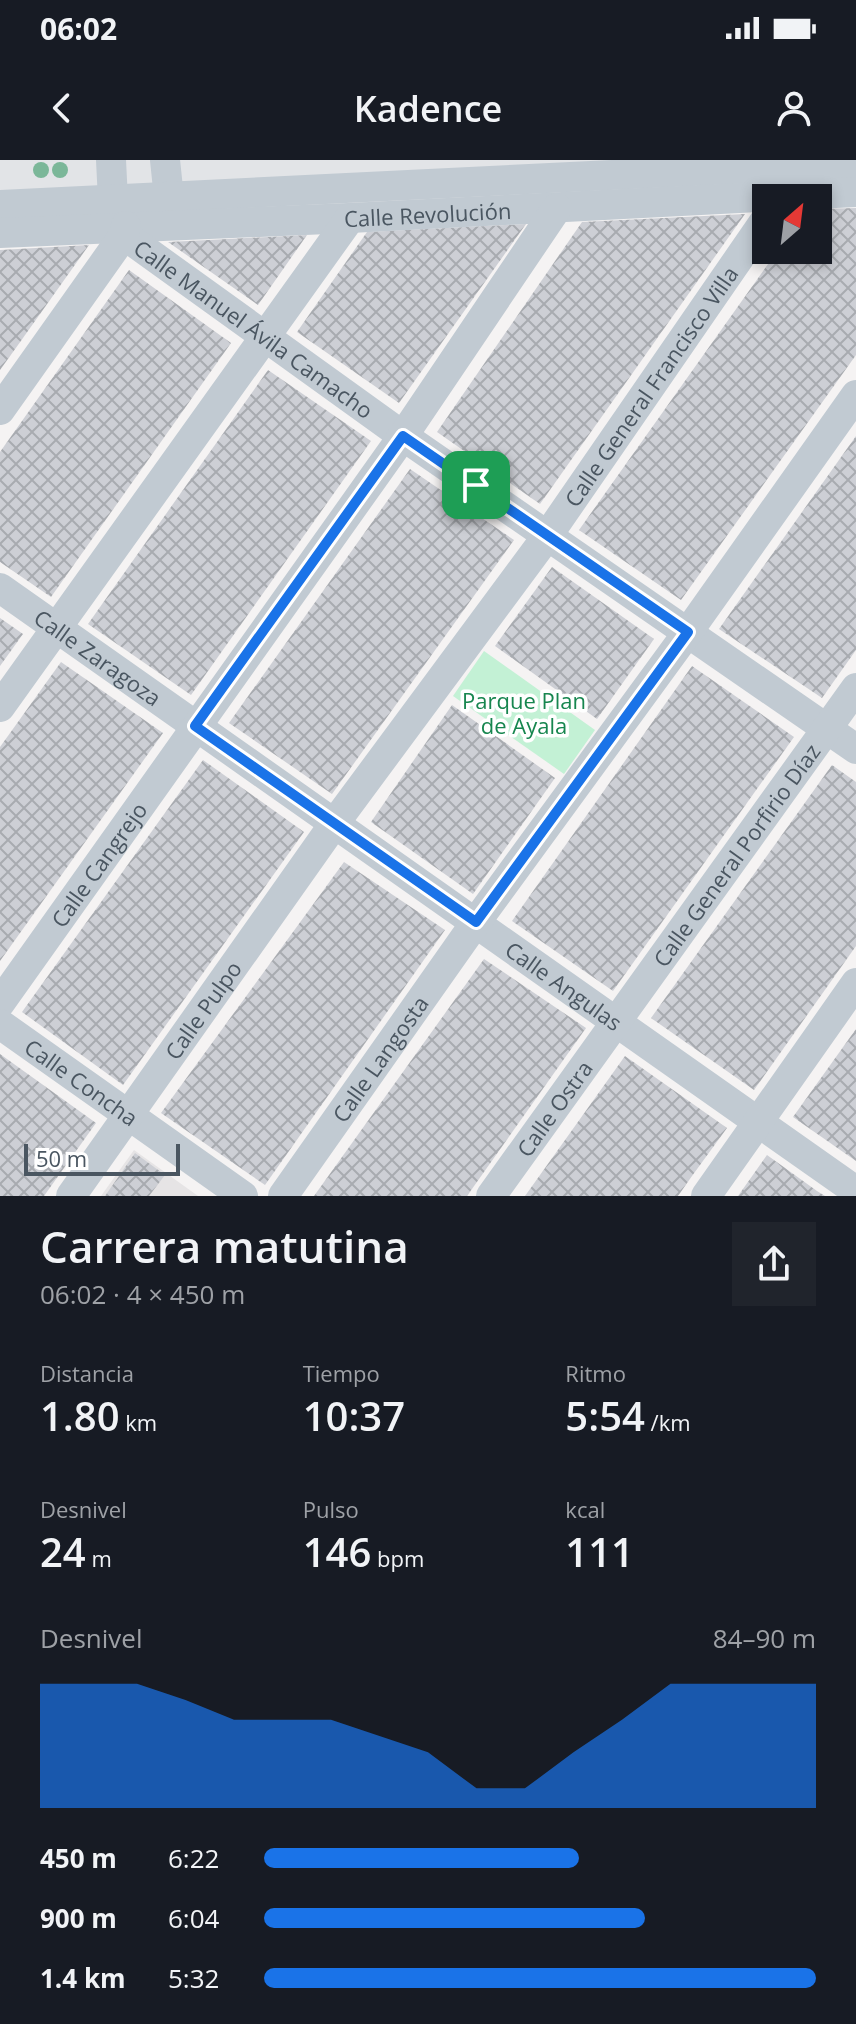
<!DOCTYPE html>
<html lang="es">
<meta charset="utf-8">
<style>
:root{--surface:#171b24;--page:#20242c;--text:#f1f3f6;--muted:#9ea1a6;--accent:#1a73e8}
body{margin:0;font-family:"Open Sans",sans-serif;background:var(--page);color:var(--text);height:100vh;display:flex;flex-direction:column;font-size:30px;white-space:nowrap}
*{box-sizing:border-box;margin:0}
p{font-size:26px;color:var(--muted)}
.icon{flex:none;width:44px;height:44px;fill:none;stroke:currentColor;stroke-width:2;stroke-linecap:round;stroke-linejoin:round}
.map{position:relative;height:1036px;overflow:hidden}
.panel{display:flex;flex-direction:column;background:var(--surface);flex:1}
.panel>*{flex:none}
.needle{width:52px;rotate:28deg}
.buttons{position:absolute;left:752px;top:24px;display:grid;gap:16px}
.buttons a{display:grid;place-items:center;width:80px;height:80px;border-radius:0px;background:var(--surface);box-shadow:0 4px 12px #0003;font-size:40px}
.scale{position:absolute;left:24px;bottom:20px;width:156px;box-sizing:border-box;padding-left:8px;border:4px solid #4a5661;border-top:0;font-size:22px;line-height:28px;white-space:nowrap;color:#4a5661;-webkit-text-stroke:6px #fff;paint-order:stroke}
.pin{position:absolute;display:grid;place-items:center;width:68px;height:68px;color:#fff;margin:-34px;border-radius:16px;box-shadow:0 4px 12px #0006}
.round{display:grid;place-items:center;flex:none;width:84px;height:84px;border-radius:0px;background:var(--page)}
.summary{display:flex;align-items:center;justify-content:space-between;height:136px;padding:0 40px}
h1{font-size:44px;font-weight:600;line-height:60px}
.metrics{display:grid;grid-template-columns:repeat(3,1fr);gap:12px;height:136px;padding:8px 40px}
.metrics div{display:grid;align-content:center}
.metrics b{font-size:40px;font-weight:600}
.metrics small{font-size:22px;font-weight:400}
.metrics p{font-size:22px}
.chart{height:224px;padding:16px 40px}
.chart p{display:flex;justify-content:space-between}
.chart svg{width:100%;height:144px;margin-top:8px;fill:var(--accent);opacity:.7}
ul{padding:0 40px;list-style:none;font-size:26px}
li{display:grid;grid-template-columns:128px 96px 1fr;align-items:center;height:60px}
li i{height:20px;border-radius:10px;background:var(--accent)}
.status{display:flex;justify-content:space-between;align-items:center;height:56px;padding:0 40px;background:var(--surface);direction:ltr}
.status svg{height:22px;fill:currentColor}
header{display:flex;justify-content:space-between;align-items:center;height:104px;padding:0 40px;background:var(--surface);font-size:36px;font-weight:600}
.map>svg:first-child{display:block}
</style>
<div class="status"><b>06:02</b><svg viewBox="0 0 49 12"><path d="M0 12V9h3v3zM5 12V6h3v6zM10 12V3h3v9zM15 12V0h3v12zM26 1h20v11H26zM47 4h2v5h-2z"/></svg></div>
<header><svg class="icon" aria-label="back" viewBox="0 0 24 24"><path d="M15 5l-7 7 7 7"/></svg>Kadence<svg class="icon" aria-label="person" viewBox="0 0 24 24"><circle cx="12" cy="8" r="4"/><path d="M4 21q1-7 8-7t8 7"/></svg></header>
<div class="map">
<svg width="856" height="1036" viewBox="0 0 856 1036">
<defs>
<pattern id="building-cross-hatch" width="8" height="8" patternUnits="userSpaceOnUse" patternTransform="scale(2)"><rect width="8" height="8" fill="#cdcfd5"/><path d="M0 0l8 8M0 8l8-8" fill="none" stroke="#a8abb0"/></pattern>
</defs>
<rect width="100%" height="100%" fill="#f5f3f3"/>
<!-- education -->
<polygon fill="#e6e4e5" points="134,990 198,1036 101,1036"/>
<!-- airport -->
<polygon fill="#e2e4e7" points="0,0 856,0 856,24 0,66"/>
<!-- green -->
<polygon fill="#c3f1d5" points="484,491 595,570 564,614 453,536"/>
<!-- building -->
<g fill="url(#building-cross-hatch)">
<polygon points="856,48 856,195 681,440 579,370 778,90 818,90 818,49"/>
<polygon points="745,54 540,344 437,272 582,62"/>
<polygon points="526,64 399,243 297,172 367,72"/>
<polygon points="307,75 258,145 168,82 228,79"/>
<polygon points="89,85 18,185 0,210 0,90"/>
<polygon points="129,110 231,183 51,437 0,402 0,292"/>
<polygon points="268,210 371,281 191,535 88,464"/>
<polygon points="856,276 856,490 822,538 719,469"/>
<polygon points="410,309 514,380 332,634 229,563"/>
<polygon points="552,407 654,479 597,559 495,486"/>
<polygon points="0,458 23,474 0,506"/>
<polygon points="61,502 163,573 0,801 0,587"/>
<polygon points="692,506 794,577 613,831 512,761"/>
<polygon points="452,545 555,618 473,734 371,662"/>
<polygon points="203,600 304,672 123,925 22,852"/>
<polygon points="832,605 856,622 856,786 754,930 651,858"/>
<polygon points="344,702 445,770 265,1025 161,953"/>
<polygon points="484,799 586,868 467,1036 314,1036"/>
<polygon points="856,869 856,1001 793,957"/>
<polygon points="0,894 96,963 44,1036 0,1036"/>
<polygon points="625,896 727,968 692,1016 678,1036 525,1036"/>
<polygon points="135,993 165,1015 149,1036 105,1036"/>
<polygon points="767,995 817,1031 825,1036 738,1036"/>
</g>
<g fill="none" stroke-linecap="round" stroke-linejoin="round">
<!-- minor -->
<g stroke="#c1cad2" stroke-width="30">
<polyline points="111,0 113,40"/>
<polyline points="165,0 169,38"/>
<polyline points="0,45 856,3"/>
<path id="s1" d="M0,73L350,58L856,32"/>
<path id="s2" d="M124,75L403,276L856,589"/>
<polyline points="0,250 124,75 126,66"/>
<path id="s3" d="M0,428L856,1031"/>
<polyline points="0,547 350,58"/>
<path id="s4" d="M0,843L403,276L557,48"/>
<path id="s5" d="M0,864L243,1036"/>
<path id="s6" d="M71,1036L334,664L548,375L766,59"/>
<path id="s7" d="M283,1036L476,762L688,472L856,235"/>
<path id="s8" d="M491,1036L856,528"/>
<polyline points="706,1036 856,823"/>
</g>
</g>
<!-- trees -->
<g fill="#7bb799">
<circle cx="41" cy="10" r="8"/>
<circle cx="60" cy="10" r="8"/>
</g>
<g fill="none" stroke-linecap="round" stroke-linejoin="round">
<!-- route casing -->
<g stroke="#fff" stroke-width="16">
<polygon id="route" points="403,276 688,472 476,762 195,566"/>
</g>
<!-- route -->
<use href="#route" stroke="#1a73e8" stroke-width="10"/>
</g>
<g text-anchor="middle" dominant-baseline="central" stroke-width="7" stroke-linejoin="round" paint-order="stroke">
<!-- street labels -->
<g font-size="22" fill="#4a5661" stroke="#fff">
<text stroke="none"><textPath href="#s1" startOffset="428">Calle Revolución</textPath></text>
<text stroke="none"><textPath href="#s2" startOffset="160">Calle Manuel Ávila Camacho</textPath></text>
<text stroke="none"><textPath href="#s6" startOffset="996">Calle General Francisco Villa</textPath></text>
<text stroke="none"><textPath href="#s3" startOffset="120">Calle Zaragoza</textPath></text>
<text stroke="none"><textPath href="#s8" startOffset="420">Calle General Porfirio Díaz</textPath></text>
<text stroke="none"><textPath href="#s4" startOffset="170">Calle Cangrejo</textPath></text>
<text stroke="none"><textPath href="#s3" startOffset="690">Calle Angulas</textPath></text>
<text stroke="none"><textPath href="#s6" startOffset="228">Calle Pulpo</textPath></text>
<text stroke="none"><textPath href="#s7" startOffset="168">Calle Langosta</textPath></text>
<text stroke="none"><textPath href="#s5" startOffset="100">Calle Concha</textPath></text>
<text stroke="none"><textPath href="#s8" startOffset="108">Calle Ostra</textPath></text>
</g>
<!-- park labels -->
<g font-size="22" fill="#17864f" stroke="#fff">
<text x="524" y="540">Parque Plan<tspan x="524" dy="25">de Ayala</tspan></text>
</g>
</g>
</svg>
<div class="buttons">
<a><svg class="needle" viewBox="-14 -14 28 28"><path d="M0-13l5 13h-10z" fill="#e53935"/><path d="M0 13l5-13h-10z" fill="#9ea1a6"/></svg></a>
</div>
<div class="scale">50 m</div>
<div class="pin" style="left:476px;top:325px;background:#1e9e55"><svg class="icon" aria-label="arrive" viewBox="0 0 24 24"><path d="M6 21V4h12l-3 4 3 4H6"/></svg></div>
</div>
<section class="panel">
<div class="summary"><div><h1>Carrera matutina</h1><p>06:02 · 4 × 450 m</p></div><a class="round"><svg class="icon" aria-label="share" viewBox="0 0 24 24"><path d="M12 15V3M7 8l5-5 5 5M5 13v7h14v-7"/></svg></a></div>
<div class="metrics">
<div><p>Distancia</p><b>1.80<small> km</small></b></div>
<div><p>Tiempo</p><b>10:37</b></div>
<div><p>Ritmo</p><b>5:54<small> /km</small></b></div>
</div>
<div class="metrics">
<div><p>Desnivel</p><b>24<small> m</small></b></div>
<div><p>Pulso</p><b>146<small> bpm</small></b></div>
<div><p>kcal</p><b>111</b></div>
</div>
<div class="chart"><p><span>Desnivel</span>84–90 m</p>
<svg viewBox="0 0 160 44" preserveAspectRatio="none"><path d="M0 44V6L10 6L20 6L30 11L40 17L50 17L60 17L70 22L80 27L90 38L100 38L110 27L120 17L130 6L140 6L150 6L160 6V44z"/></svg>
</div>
<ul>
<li><b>450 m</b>6:22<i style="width:57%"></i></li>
<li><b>900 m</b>6:04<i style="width:69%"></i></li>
<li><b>1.4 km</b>5:32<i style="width:100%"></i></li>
</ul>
</section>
